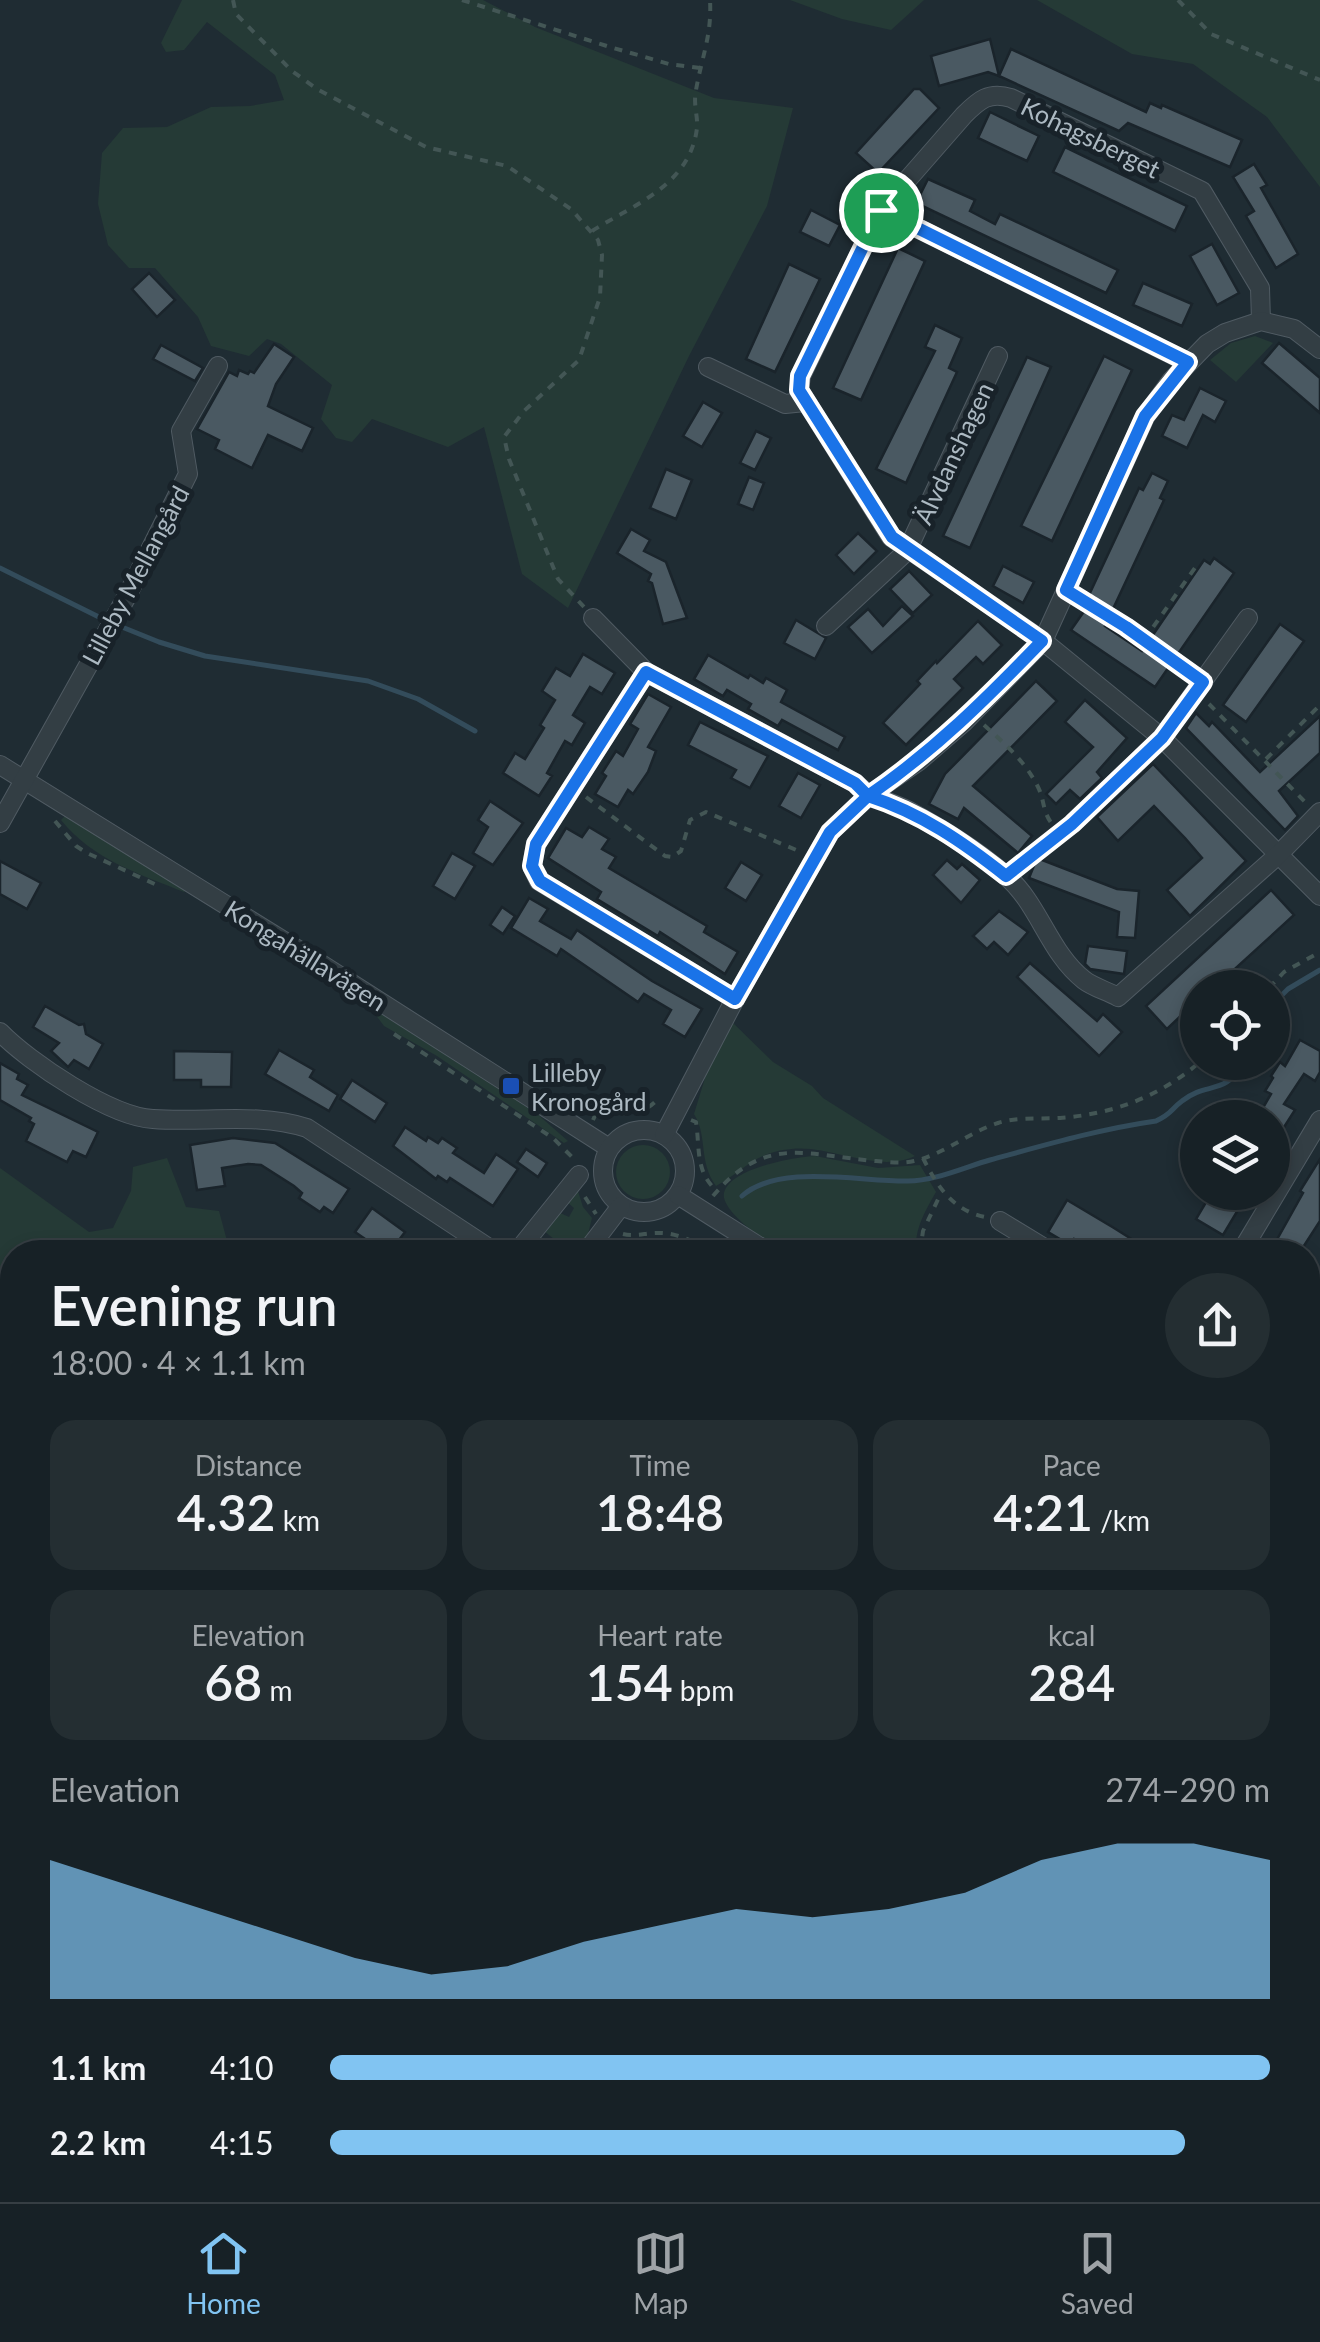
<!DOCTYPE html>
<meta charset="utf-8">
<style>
:root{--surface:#172126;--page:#242e32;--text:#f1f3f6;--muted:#9ea3a7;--line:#363e43;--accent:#81c4f2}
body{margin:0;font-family:Lato,sans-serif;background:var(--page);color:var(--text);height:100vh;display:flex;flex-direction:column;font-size:38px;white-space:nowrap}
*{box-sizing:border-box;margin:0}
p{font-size:32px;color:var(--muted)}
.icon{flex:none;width:55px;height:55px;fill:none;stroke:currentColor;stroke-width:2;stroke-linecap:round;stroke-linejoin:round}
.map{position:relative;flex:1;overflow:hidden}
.details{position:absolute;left:0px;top:1240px;width:1320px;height:962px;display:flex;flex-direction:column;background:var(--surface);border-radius:40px 40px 0 0;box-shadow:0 5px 15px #0003,0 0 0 2px var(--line)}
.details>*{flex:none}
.controls{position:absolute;left:1180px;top:970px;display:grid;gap:20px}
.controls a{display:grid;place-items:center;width:110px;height:110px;border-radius:50%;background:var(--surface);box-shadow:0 5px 15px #0003,0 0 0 2px var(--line);font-size:50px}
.pin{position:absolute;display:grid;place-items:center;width:85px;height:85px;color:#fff;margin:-42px;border:5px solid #fff;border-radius:50%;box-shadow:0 2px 10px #0007}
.round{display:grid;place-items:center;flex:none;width:105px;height:105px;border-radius:52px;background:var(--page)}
.summary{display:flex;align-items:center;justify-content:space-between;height:170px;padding:0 50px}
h1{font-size:55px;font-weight:600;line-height:75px}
.metrics{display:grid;grid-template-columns:repeat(3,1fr);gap:15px;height:170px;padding:10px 50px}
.metrics div{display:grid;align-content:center;border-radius:25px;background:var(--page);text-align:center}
.metrics b{font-size:50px;font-weight:600}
.metrics small{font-size:28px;font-weight:400}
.metrics p{font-size:28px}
.chart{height:280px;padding:20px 50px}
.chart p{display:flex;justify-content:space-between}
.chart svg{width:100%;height:180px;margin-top:10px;fill:var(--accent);opacity:.7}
ul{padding:0 50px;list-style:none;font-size:32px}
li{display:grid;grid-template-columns:160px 120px 1fr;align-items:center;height:75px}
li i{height:25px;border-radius:12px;background:var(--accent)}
.dock{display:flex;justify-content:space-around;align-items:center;height:140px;border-top:2px solid var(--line);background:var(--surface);font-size:28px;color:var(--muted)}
.dock a{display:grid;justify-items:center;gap:5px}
.dock .active{color:var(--accent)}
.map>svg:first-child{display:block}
</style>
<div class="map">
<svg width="1320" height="2202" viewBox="0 0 1320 2202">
<rect width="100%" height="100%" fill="#1f2c33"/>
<!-- green -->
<g fill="#253a36">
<polygon points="182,0 483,0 535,27 714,98 793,108 767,206 689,356 568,608 522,574 484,427 448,447 372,419 352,442 336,438 321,419 332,385 281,344 267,339 249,356 211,346 198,317 155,268 129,268 108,245 98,204 102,153 123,128 167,127 211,107 250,106 284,100 275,75 207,22 184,50 166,52 161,43"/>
<polygon points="790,0 924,0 891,30 842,19"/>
<polygon points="1037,0 1320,0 1320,187 1267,117 1193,64 1132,54"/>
<polygon points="1255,336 1273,343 1236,382 1210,360 1231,343"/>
<path d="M65,816L186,890L184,892C139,874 92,859 61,820Z"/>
<polygon points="369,1006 536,1113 568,1141 564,1143 437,1056 384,1026"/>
<path d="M732,1022L773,1062L812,1086L823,1098L915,1156C878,1174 831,1145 792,1149C754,1152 744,1171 716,1186C698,1161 708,1136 694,1114L709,1065Z"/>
<circle cx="643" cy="1172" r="27"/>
<path d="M815,1156L878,1168L920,1165L936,1192C925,1211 914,1230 916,1252C892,1253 799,1258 783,1251C768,1244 720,1211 724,1193C730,1168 795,1157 815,1156Z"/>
<polygon points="167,1158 186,1207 219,1211 230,1252 12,1252 12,1592 0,1591 0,1168 89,1232 113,1228 131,1191 133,1167"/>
<polygon points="577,1188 583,1207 592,1218 587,1238 578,1252 563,1252 564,1247 544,1231 558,1212 569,1217 574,1208 566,1201"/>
<polygon points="1308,1531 1320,1538 1320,1596 1308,1588"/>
<polygon points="0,1799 12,1800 12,2190 239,2190 244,2202 0,2202"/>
<polygon points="872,2190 1114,2190 1143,2202 863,2202"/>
</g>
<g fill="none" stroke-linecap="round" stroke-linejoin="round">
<!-- stream -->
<g stroke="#334c5b" stroke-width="5">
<polyline points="0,568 107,621"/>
<polyline points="117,625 159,642 205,656 368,681 418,699 475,731"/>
<polyline points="1272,1005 1288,989 1320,970"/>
<path d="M742,1196C779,1163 861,1182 908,1181C935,1181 965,1167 990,1160C1045,1145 1100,1129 1156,1121C1173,1113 1170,1110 1182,1101C1207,1081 1224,1097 1245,1062"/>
<polyline points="0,1640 12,1637"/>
</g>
</g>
<!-- building -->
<g fill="#4a5962" stroke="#1a242b" stroke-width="2.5">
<polygon points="990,39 999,76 988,72 939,86 931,56"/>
<polygon points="1011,49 1146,112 1150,103 1161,108 1162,105 1242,140 1230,167 1128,123 1119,131 999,76"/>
<polygon points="914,89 920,89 939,108 878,173 856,153"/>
<polygon points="990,112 1039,136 1027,161 978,138"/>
<polygon points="1065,147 1187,206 1175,231 1053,172"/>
<polygon points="1254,164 1267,185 1261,188 1298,254 1276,268 1246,216 1254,211 1233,177"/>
<polygon points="928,179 975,200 970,211 995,224 1000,214 1118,270 1106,293 916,203"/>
<polygon points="811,210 840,225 829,246 800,232"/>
<polygon points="1212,244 1239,293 1217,305 1190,256"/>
<polygon points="898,248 925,261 861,400 833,388"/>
<polygon points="789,264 820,279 775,372 746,359"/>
<polygon points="149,273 175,300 157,317 132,289"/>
<polygon points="1143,283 1192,304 1182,326 1133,305"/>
<polygon points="935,325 962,338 949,368 957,372 906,483 876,469 935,351 925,347"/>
<polygon points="1279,343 1320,378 1320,413 1262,363"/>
<polygon points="274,344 294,357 276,384 268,406 313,428 302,451 268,435 252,468 215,449 219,440 197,429 229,372 237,376 239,370 248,374 250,371 254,373"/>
<polygon points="161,345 203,368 195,381 153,359"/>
<polygon points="1104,356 1132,370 1052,541 1021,526"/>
<polygon points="1027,357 1051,367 970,548 943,536"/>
<polygon points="1200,388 1226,401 1215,422 1203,415 1187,448 1162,436 1172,415 1184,420"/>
<polygon points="703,402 722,413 702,447 683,436"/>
<polygon points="756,431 771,438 755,470 740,463"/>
<polygon points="666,469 692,480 676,519 650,508"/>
<polygon points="1152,473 1168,481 1160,498 1164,500 1105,626 1142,651 1204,560 1210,564 1214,558 1234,573 1155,687 1071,630 1094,597 1089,595 1139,488 1143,490"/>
<polygon points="749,477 764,483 753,510 738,504"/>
<polygon points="631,529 650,540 644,551 666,562 687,618 663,624 652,583 648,581 651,574 617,553"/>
<polygon points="858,533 877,551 854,574 836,555"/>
<polygon points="1003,566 1034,582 1023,603 993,586"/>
<polygon points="909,571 932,595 913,613 890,589"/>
<polygon points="902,606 913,616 872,653 848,627 868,609 883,626"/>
<polygon points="796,620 826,638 815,659 784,643"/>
<polygon points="978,621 1002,645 983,664 976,657 954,679 963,688 906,745 883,723 920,684 917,681 936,661 937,663"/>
<polygon points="1280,624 1304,641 1246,722 1223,705"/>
<polygon points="583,654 615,673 602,694 590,687 573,715 585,723 572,745 565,741 547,773 552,776 539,796 503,773 515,753 525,759 544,728 540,725 555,700 542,691 556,668 570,676"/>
<polygon points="708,655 748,678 750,675 763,683 766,678 787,690 781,702 845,737 838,750 782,720 778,726 748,709 751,704 727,690 723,696 694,679"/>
<polygon points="1036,681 1057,701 973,786 1032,836 1018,853 964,808 958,819 929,804 945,774"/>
<polygon points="648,694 671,707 648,747 656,751 648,772 633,794 628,790 618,807 595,794 606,776 602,773 616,751 623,756 638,729 630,724"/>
<polygon points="1085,700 1127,738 1097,772 1102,778 1080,799 1070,790 1056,804 1046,794 1093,747 1065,722"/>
<polygon points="1196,713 1209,726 1212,722 1260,772 1320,716 1320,753 1279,791 1298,816 1285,830 1186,728"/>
<polygon points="700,722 768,756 750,788 731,778 736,770 688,745"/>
<polygon points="1153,764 1246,861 1190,916 1167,890 1202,858 1185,838 1154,806 1118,841 1097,817"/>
<polygon points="798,773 820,785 801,818 779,806"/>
<polygon points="490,801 523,823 493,865 473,853 488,827 478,820"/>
<polygon points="589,827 609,839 602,849 616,857 609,868 707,926 704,932 738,952 725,974 660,932 658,936 597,899 601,892 548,858 566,828 582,837"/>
<polygon points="452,853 475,866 455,899 433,886"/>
<polygon points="1037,858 1117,889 1139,891 1135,938 1117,937 1119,912 1029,878"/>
<polygon points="947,860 957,869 962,864 980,880 961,903 933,875"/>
<polygon points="0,861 41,883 27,909 0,894"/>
<polygon points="741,862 762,875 746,901 725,888"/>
<polygon points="1271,890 1294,915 1214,988 1198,988 1198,1018 1189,1008 1167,1029 1146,1006"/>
<polygon points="529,898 548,909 540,921 571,939 577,930 652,981 702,1009 685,1037 663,1024 671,1010 644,994 638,1002 561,949 557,956 511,928"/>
<polygon points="502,907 515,916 503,934 490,925"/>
<polygon points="999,911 1028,932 1008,955 994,942 987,949 973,936"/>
<polygon points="1088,946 1127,951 1124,974 1090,969 1085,964"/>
<polygon points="1030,963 1097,1021 1103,1014 1122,1032 1099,1056 1017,977"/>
<polygon points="45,1006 79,1025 84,1024 86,1034 103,1044 89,1069 74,1060 68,1067 51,1051 59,1043 33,1027"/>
<polygon points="1300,1040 1320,1051 1320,1072 1315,1081 1304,1074 1284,1104 1295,1110 1272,1146 1272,1118 1257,1118 1271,1094 1265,1091 1273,1078 1271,1076 1280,1062 1285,1066"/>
<polygon points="279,1050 314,1070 310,1077 338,1095 329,1111 265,1074"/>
<polygon points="174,1051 232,1052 231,1087 201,1087 201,1080 174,1080"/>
<polygon points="0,1063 19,1074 17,1079 28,1085 22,1095 98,1132 86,1157 73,1151 67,1162 26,1141 34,1124 29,1121 31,1118 0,1100"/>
<polygon points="352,1080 387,1103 375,1122 340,1099"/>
<polygon points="405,1127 426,1141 428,1137 438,1143 442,1138 457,1148 453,1153 484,1173 496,1154 518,1169 493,1206 450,1178 447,1182 438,1176 436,1179 393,1146"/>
<polygon points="233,1138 275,1143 349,1189 333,1213 324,1207 320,1212 299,1198 302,1193 294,1186 261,1165 248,1164 222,1168 225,1186 197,1190 190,1145"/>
<polygon points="526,1149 547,1163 538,1177 517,1162"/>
<polygon points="1320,1159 1320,1221 1300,1252 1270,1252 1303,1193 1300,1191"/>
<polygon points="1212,1192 1243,1192 1234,1208 1238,1210 1223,1235 1196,1219"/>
<polygon points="1067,1200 1114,1228 1152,1252 1096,1252 1074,1239 1070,1245 1048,1232"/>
<polygon points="372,1208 405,1232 390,1252 384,1252 355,1232"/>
</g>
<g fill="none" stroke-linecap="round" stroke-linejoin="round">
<!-- minor casing -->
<g stroke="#505b63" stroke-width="20">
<g id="minor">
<polyline points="881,210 1187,362"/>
<path d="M1261,321L1260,288L1202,191L1011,98C989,91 979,100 964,115L881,210L801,376L799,390L891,537L1043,641L1162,738L1320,896"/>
<polyline points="708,367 785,404 805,402"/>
<path d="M593,618L646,672L855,783C871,799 889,801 909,811C943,830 975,849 1005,875C1039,903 1049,953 1084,980C1093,987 1107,991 1118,997L1278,855L1320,812"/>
<polyline points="826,626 907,551 998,356"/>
<polyline points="646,672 536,844 532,866 539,881 735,999"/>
<polyline points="0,765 321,964 609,1148"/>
<polyline points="0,823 127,596 188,474 181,431 218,366"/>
<polyline points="1072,824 1162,738 1248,618"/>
<path d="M0,1032C29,1062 111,1117 153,1119C205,1123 256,1112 307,1128L495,1252"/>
<circle cx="644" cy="1171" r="41"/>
<polyline points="664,1135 735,999 830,832 868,796 919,761 963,723 1043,641 1145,417 1171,381 1207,344 1225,333 1261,321 1294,329 1320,349"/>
<polyline points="678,1195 768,1252"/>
<polyline points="1000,1221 1051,1252"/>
<polyline points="517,1252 579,1175"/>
<polyline points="586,1252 621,1206"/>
<polyline points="1241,1252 1320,1120"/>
<polyline points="1308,1370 1320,1389"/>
<polyline points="1308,1600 1320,1608"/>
<polyline points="1308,2062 1320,2069"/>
<polyline points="457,2190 465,2202"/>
</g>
</g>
<!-- path -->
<g stroke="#435655" stroke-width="4" stroke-dasharray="8 8" stroke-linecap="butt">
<polyline points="233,0 236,14 292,71 317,89 426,147 507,166 571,209 598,240 602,255 600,297 579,360 524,411 504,437 509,459 558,579 584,607"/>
<polyline points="462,0 610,47 669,64 700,68"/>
<polyline points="1178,0 1211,34 1320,80"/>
<path d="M592,231C635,204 690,185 697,128C698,115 693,105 696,90C702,56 712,35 710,0"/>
<polyline points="1082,601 1191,673"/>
<polyline points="1144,640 1197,565"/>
<polyline points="1209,704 1307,804"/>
<path d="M984,725C1005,744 1025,761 1038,787C1045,801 1042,812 1053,825"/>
<polyline points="1266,759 1320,705"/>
<polyline points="586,797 665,856 672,857 681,851 690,820 706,812 801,852"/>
<polyline points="55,821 76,846 87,853 159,886"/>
<polyline points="1017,866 1057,835"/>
<polyline points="1269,988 1284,972 1320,952"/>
<polyline points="394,1034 553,1138 574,1159"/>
<polyline points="574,1102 598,1109"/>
<path d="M593,1120L598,1109C621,1115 638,1118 656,1101L661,1104"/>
<path d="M691,1120L696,1122C700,1148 695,1172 717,1191"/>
<path d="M923,1158C937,1186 952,1210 985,1217"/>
<path d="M713,1196C766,1133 808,1156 876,1161C888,1162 902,1164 914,1161C945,1154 969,1132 998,1123C1016,1117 1040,1119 1060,1118C1113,1114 1159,1097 1200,1062"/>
<polyline points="585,1197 596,1214"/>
<path d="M623,1234C635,1237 645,1233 657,1233C677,1232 696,1243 713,1252"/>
<polyline points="920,1252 923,1231 941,1193"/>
<polyline points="0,1281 12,1281"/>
<polyline points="0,1444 12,1442"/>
<polyline points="1308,1522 1320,1531"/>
<polyline points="0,1579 12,1597"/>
<polyline points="1308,1628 1320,1636"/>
<polyline points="1308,2128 1320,2132"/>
<polyline points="1141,2190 1163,2194 1170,2190"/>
<polyline points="1176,2190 1184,2193 1197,2190"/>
<polyline points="870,2202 878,2190"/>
</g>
<!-- minor -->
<use href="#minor" stroke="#333e44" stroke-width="18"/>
</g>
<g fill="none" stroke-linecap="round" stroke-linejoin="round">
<!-- route casing -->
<g stroke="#fff" stroke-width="20">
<path id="route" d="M881,210L800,376L799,390L892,537L1042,641C986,699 935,750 868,796L855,783L646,672L536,844L532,866L540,881L735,999L830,832L868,796C921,813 963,842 1006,876L1072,824L1162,738L1203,682L1126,627L1066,590L1145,416L1188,362L881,210"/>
</g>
<!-- route -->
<use href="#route" stroke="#1a73e8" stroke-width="12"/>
</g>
<!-- markers -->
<rect fill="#1a4fb4" stroke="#182229" stroke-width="4" x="501" y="1076" width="20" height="20" rx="5"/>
<g text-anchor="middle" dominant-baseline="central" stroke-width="10" stroke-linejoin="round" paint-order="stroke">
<!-- street labels -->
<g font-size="25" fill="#acb9c2" stroke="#182229">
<text transform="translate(1091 137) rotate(26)">Kohagsberget</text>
<text transform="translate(953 453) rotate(-65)">Älvdanshagen</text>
<text transform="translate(135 575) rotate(-62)">Lilleby Mellangård</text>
<text transform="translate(306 955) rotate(32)">Kongahällavägen</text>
</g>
<!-- poi labels -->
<g font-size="25" fill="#acb9c2" stroke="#182229" text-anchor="start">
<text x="531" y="1072">Lilleby<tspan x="531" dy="29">Kronogård</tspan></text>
</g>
</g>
</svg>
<div class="controls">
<a><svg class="icon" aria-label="locate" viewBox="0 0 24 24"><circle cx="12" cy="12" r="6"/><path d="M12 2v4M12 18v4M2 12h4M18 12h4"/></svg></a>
<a><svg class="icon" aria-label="layers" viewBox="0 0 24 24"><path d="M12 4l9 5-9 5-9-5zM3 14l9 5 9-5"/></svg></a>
</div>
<div class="pin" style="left:881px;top:210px;background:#1e9e55"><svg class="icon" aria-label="arrive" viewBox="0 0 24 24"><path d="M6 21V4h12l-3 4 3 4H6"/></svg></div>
<section class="details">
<div class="summary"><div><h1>Evening run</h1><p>18:00 · 4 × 1.1 km</p></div><a class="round"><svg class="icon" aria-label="share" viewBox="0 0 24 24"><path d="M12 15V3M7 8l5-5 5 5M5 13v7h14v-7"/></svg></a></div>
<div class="metrics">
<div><p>Distance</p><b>4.32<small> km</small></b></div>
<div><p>Time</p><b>18:48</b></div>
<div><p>Pace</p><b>4:21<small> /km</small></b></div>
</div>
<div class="metrics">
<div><p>Elevation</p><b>68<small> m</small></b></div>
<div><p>Heart rate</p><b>154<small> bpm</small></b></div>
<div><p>kcal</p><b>284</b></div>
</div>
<div class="chart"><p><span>Elevation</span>274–290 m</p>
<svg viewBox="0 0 160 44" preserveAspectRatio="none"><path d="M0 44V10L10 16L20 22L30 28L40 34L50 38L60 36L70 30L80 26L90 22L100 24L110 22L120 18L130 10L140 6L150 6L160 10V44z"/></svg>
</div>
<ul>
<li><b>1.1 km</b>4:10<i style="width:100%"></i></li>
<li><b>2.2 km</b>4:15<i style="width:91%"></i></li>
</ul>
</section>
</div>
<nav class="dock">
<a class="active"><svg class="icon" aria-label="home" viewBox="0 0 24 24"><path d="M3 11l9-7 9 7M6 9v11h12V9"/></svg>Home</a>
<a><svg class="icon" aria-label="map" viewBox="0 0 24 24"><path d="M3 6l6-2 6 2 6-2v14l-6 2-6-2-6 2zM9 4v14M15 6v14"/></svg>Map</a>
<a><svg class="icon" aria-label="saved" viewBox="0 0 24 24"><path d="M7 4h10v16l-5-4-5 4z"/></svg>Saved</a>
</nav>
